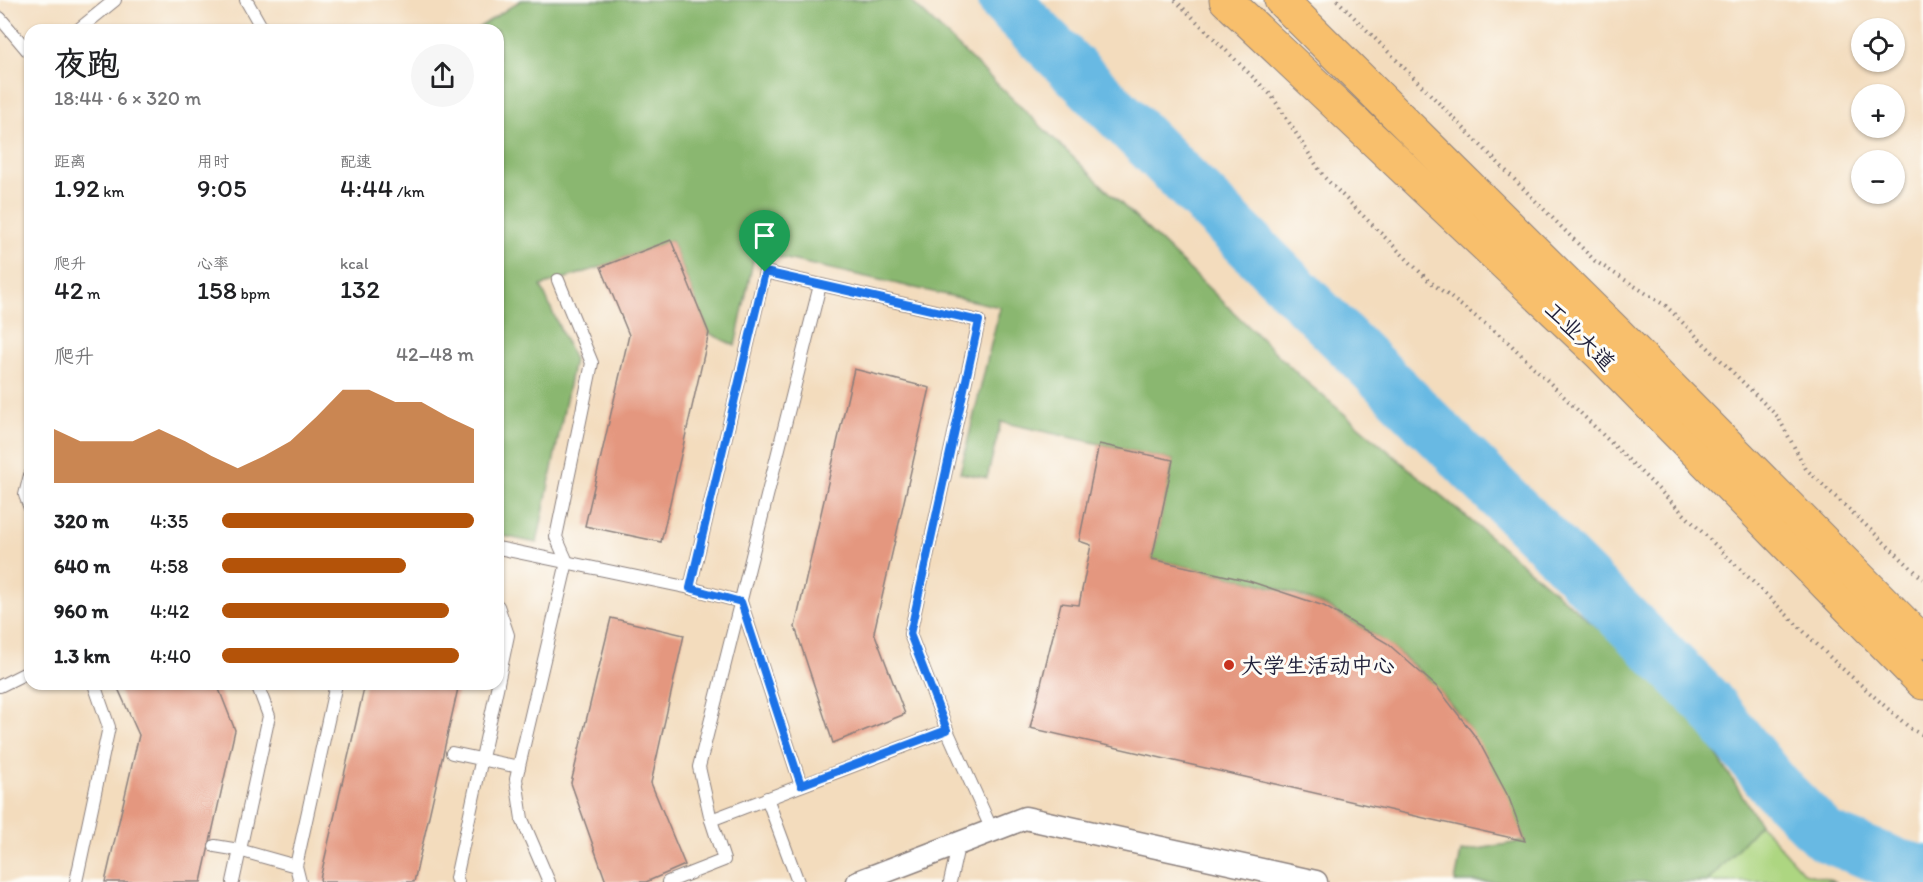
<!DOCTYPE html>
<html lang="zh">
<meta charset="utf-8">
<style>
:root{--surface:#fff;--page:#f6f6f6;--text:#202124;--muted:#757577;--accent:#b45309}
body{margin:0;font-family:Itim,"LXGW WenKai TC",sans-serif;background:var(--page);color:var(--text);height:100vh;display:flex;flex-direction:column;font-size:22px;white-space:nowrap}
*{box-sizing:border-box;margin:0}
p{font-size:20px;color:var(--muted)}
.icon{flex:none;width:33px;height:33px;fill:none;stroke:currentColor;stroke-width:2;stroke-linecap:round;stroke-linejoin:round}
.map{position:relative;flex:1;overflow:hidden}
.panel{position:absolute;left:24px;top:24px;width:480px;height:666px;display:flex;flex-direction:column;background:var(--surface);border-radius:18px;box-shadow:0 2px 4px #0004}
.panel>*{flex:none}
.buttons{position:absolute;left:1851px;top:18px;display:grid;gap:12px}
.buttons a{display:grid;place-items:center;width:54px;height:54px;border-radius:50%;background:var(--surface);box-shadow:0 2px 4px #0004;font-size:30px}
.pin{position:absolute;display:grid;place-items:center;width:51px;height:51px;color:#fff;margin:-62px -26px;border-radius:50% 50% 50% 0;rotate:-45deg;box-shadow:0 0 6px #0007}
.pin .icon{rotate:45deg}
.round{display:grid;place-items:center;flex:none;width:63px;height:63px;border-radius:32px;background:var(--page)}
.head{display:flex;align-items:center;justify-content:space-between;height:102px;padding:0 30px}
h1{font-size:33px;font-weight:600;line-height:45px}
.figures{display:grid;grid-template-columns:repeat(3,1fr);gap:9px;height:102px;padding:6px 30px}
.figures div{display:grid;align-content:center}
.figures b{font-size:26px;font-weight:600}
.figures small{font-size:16px;font-weight:400}
.figures p{font-size:16px}
.chart{height:168px;padding:12px 30px}
.chart p{display:flex;justify-content:space-between}
.chart svg{width:100%;height:108px;margin-top:6px;fill:var(--accent);opacity:.7}
ul{padding:0 30px;list-style:none;font-size:20px}
li{display:grid;grid-template-columns:96px 72px 1fr;align-items:center;height:45px}
li i{height:15px;border-radius:8px;background:var(--accent)}
.map>svg:first-child{display:block}
</style>
<div class="map">
<svg width="1923" height="882" viewBox="0 0 1923 882">
<rect width="100%" height="100%" fill="#fdfcf7"/>
<filter id="ink" filterUnits="userSpaceOnUse"><feTurbulence type="fractalNoise" baseFrequency=".0167" numOctaves="2"/><feDisplacementMap in="SourceGraphic" scale="12" xChannelSelector="R" yChannelSelector="G"/><feConvolveMatrix kernelMatrix="1 2 1 2 8 2 1 2 1" color-interpolation-filters="sRGB"/></filter>
<filter id="wash" filterUnits="userSpaceOnUse"><feTurbulence type="fractalNoise" baseFrequency=".008" numOctaves="4" result="noise"/><feDisplacementMap in="SourceGraphic" scale="24" xChannelSelector="R" yChannelSelector="G"/><feGaussianBlur stdDeviation="1.35" result="paint"/><feColorMatrix in="noise" values="0 0 0 0 0 0 0 0 0 0 0 0 0 0 0 0 0 1.4 0 .05"/><feComposite in="paint" operator="in"/></filter>
<g filter="url(#wash)">
<rect width="100%" height="100%" fill="#f3dcbd"/>
<!-- green -->
<polygon fill="#add681" stroke="#687c5e" stroke-width="1.5" points="1760,824 1804,873 1837,882 1707,882"/>
<!-- forest -->
<path fill="#8ab76f" stroke="#566c55" stroke-width="1.5" d="M521,0H910L1303,379L1682,699L1760,824L1707,882H1455L1461,852L1525,841C1489,748 1447,678 1359,626C1347,619 1336,611 1323,605C1269,582 1209,572 1152,559L1173,460L1001,422L987,478L960,473L1000,307L755,252L735,346L709,333L671,240L601,267L541,286L574,360L537,543L498,535V30H475Z"/>
<g fill="none" stroke-linecap="round" stroke-linejoin="round">
<!-- river -->
<polyline stroke="#68b9e3" stroke-width="52" points="1004,0 1708,702 1775,786 1825,836 1899,865 1923,871"/>
</g>
<g id="blocks">
<!-- building -->
<g fill="#e4977f">
<polygon points="671,240 709,333 661,542 585,526 629,335 601,267"/>
<polygon points="854,369 930,388 874,632 905,714 833,743 795,627"/>
<polygon points="1099,444 1173,460 1152,559 1249,581 1324,606 1387,643 1437,687 1478,740 1509,798 1525,841 1030,728 1061,603 1079,605 1091,545 1079,541"/>
<polygon points="611,618 684,635 651,783 685,865 646,882 606,882 571,783"/>
<polygon points="116,684 217,684 235,730 201,882 105,882 139,735"/>
<polygon points="365,684 459,684 414,882 321,882 320,879"/>
</g>
</g>
</g>
<g filter="url(#ink)">
<use href="#blocks" fill-opacity="0" stroke="#8a7f7c" stroke-width="1.5"/>
<g fill="none" stroke-linecap="round" stroke-linejoin="round">
<!-- service casing -->
<g stroke="#8a7f7c" stroke-width="14">
<g id="service">
<polyline points="246,0 263,30"/>
<polyline points="0,18 27,50 30,51"/>
<polyline points="78,30 115,0"/>
<polyline points="30,475 25,495 30,508"/>
<polyline points="498,548 690,588 765,272 979,321 910,634 947,730"/>
<polyline points="690,588 741,602 801,785"/>
<polyline points="498,606 508,635 498,683"/>
<polyline points="0,686 30,671"/>
<polyline points="452,753 519,767"/>
<polyline points="767,798 798,882"/>
<polyline points="711,820 699,767 820,285"/>
<polyline points="215,846 239,850 296,866"/>
<polyline points="76,882 109,727 94,684"/>
<polyline points="233,882 269,716 257,684"/>
<polyline points="300,882 296,866 336,684"/>
<polyline points="458,882 456,878 498,684"/>
<polyline points="549,882 522,819 516,779 567,562 556,537 592,363 558,280"/>
<polyline points="668,882 724,860 711,820 947,730 992,830"/>
<polyline points="950,882 959,842"/>
</g>
</g>
<!-- minor casing -->
<g stroke="#8a7f7c" stroke-width="25">
<polyline id="minor" points="858,882 1025,818 1316,882"/>
</g>
<!-- primary casing -->
<g stroke="#8a7f7c" stroke-width="35">
<g id="primary">
<polyline points="1226,0 1598,352 1923,683"/>
<polyline points="1281,0 1617,333 1923,642"/>
</g>
</g>
<!-- path -->
<g stroke="#8a7f7c" stroke-width="4" stroke-dasharray="1.5 4.5" stroke-linecap="butt">
<polyline points="1175,0 1272,96 1324,177 1428,280 1505,339 1836,663 1911,729 1923,735"/>
<polyline points="1337,0 1595,261 1666,306 1778,417 1806,469 1923,579"/>
</g>
<!-- service -->
<use href="#service" stroke="#fff" stroke-width="12"/>
<!-- minor -->
<use href="#minor" stroke="#fff" stroke-width="22"/>
<!-- primary -->
<use href="#primary" stroke="#f8bf6c" stroke-width="33"/>
</g>
</g>
<g fill="none" stroke-linecap="round" stroke-linejoin="round" filter="url(#ink)">
<!-- route casing -->
<g stroke="#fff" stroke-width="12">
<polygon id="route" points="765,272 979,321 910,634 947,730 801,785 741,602 690,588"/>
</g>
<!-- route -->
<use href="#route" stroke="#1a73e8" stroke-width="8"/>
</g>
<!-- markers -->
<circle fill="#c8321e" stroke="#fdfcf7" stroke-width="2" cx="1229" cy="665" r="6"/>
<g text-anchor="middle" dominant-baseline="central" stroke-width="6" stroke-linejoin="round" paint-order="stroke">
<!-- street labels -->
<g font-size="22" fill="#22223b" stroke="#fdfcf7">
<text transform="translate(1580 336) rotate(44)">工业大道</text>
</g>
<!-- poi labels -->
<g font-size="22" fill="#22223b" stroke="#fdfcf7" text-anchor="start">
<text x="1241" y="665">大学生活动中心</text>
</g>
</g>
</svg>
<div class="buttons">
<a><svg class="icon" aria-label="locate" viewBox="0 0 24 24"><circle cx="12" cy="12" r="6"/><path d="M12 2v4M12 18v4M2 12h4M18 12h4"/></svg></a>
<a>+</a>
<a>−</a>
</div>
<div class="pin" style="left:765px;top:272px;background:#1e9e55"><svg class="icon" aria-label="arrive" viewBox="0 0 24 24"><path d="M6 21V4h12l-3 4 3 4H6"/></svg></div>
<section class="panel">
<div class="head"><div><h1>夜跑</h1><p>18:44 · 6 × 320 m</p></div><a class="round"><svg class="icon" aria-label="share" viewBox="0 0 24 24"><path d="M12 15V3M7 8l5-5 5 5M5 13v7h14v-7"/></svg></a></div>
<div class="figures">
<div><p>距离</p><b>1.92<small> km</small></b></div>
<div><p>用时</p><b>9:05</b></div>
<div><p>配速</p><b>4:44<small> /km</small></b></div>
</div>
<div class="figures">
<div><p>爬升</p><b>42<small> m</small></b></div>
<div><p>心率</p><b>158<small> bpm</small></b></div>
<div><p>kcal</p><b>132</b></div>
</div>
<div class="chart"><p><span>爬升</span>42–48 m</p>
<svg viewBox="0 0 160 44" preserveAspectRatio="none"><path d="M0 44V22L10 27L20 27L30 27L40 22L50 27L60 33L70 38L80 33L90 27L100 17L110 6L120 6L130 11L140 11L150 17L160 22V44z"/></svg>
</div>
<ul>
<li><b>320 m</b>4:35<i style="width:100%"></i></li>
<li><b>640 m</b>4:58<i style="width:73%"></i></li>
<li><b>960 m</b>4:42<i style="width:90%"></i></li>
<li><b>1.3 km</b>4:40<i style="width:94%"></i></li>
</ul>
</section>
</div>
